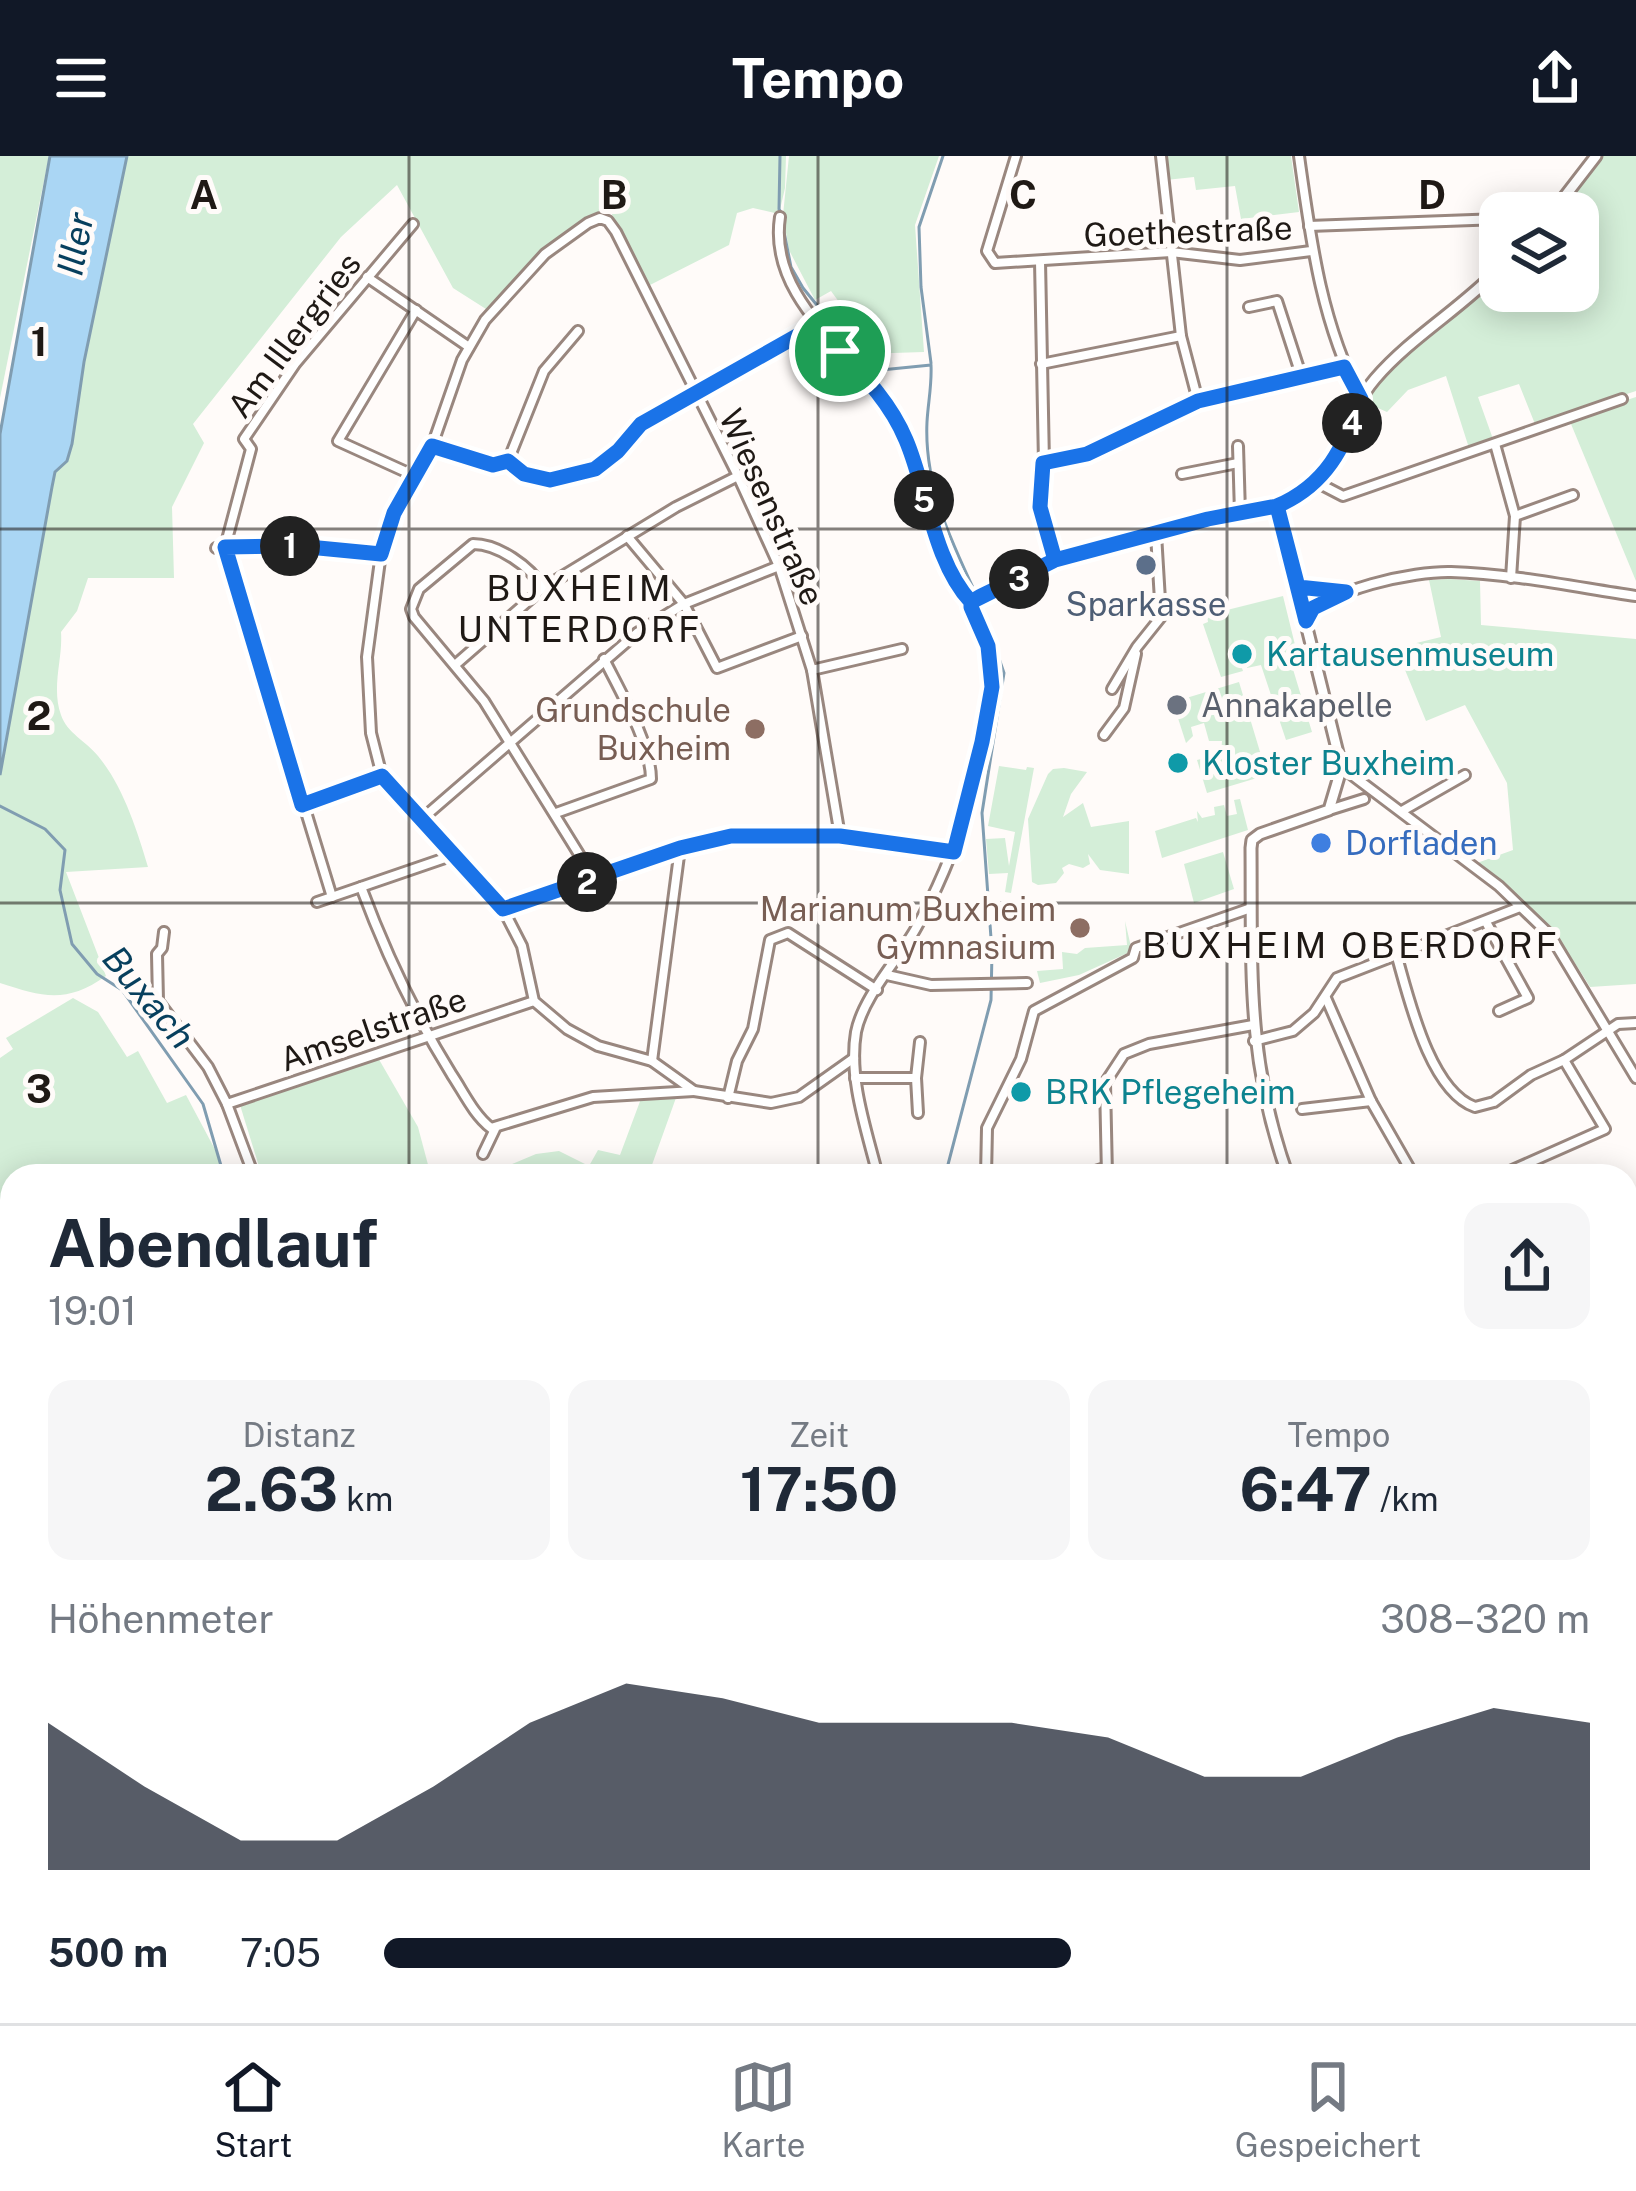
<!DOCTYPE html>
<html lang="de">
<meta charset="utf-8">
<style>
:root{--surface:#fff;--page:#f6f6f7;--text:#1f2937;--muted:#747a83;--line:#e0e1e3;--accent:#111827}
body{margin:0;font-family:"Public Sans",sans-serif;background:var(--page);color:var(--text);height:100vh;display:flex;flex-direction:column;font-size:45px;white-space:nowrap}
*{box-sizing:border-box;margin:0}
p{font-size:39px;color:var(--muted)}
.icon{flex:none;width:66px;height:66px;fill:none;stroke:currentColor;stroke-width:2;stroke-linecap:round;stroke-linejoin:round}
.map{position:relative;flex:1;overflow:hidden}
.drawer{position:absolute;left:0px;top:1008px;width:1638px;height:861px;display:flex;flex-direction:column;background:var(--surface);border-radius:36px 36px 0 0;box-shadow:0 6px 30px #0003}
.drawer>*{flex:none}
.fabs{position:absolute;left:1479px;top:36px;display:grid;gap:24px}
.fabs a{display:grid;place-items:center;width:120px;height:120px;border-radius:24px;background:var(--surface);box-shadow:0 6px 30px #0003;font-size:60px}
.pin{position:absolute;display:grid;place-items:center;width:102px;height:102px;color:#fff;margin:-51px;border:6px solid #fff;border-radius:50%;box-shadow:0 3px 12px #0007}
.km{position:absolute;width:60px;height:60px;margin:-30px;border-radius:50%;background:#222;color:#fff;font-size:33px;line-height:60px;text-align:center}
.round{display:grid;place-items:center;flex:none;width:126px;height:126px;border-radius:24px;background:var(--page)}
.summary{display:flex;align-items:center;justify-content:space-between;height:204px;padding:0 48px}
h1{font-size:66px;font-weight:700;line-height:90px}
.stats{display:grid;grid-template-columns:repeat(3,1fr);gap:18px;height:204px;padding:12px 48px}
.stats div{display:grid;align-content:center;border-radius:24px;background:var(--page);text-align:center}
.stats b{font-size:60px;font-weight:700}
.stats small{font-size:33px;font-weight:400}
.stats p{font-size:33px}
.chart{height:336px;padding:24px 48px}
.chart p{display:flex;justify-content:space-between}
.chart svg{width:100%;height:216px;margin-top:12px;fill:var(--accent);opacity:.7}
ul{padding:0 48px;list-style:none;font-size:39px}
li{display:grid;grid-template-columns:192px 144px 1fr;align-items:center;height:90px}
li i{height:30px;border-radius:15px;background:var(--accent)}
header{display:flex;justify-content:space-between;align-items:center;height:156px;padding:0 48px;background:var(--accent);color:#fff;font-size:54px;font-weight:700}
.tab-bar{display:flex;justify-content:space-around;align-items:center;height:168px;border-top:3px solid var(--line);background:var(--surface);font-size:33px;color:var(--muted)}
.tab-bar a{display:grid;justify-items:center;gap:6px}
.tab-bar .selected{color:var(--accent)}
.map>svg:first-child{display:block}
</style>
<header><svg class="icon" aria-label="menu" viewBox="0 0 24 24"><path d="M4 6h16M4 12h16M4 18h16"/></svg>Tempo<svg class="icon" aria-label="share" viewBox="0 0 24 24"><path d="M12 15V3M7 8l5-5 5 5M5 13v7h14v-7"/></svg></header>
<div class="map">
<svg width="1636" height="1867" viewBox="0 0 1636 1867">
<rect width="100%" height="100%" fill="#fffbf9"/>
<!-- green -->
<g fill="#d4eed8">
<polygon points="0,0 49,0 0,242"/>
<path d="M127,0H786L785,32L779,58L753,52L737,57L729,89L650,129L609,53L604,52L545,91L486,153L453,132L397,29L341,81L193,268L204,287L172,351L174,422H88L77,455L61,476C63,503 51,531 61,559C67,577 86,585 98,600C123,630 137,674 148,711L66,716L106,820C66,848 43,841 0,827V619L52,331L55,316L72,288L84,206Z"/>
<polygon points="789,0 939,0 915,69 924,196 862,198 834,165 847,157 831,135 815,144 789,94 783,59"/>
<polygon points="1164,0 1291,0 1299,56 1241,63 1235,30 1196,34 1194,21 1166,24"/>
<path d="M1602,0H1636V235L1535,268L1519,228L1478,241L1493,283L1469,292L1446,220L1408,234L1387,256L1364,246C1396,194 1458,162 1500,119V135H1578V57H1559Z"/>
<polygon points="1636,241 1636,425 1571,268 1565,264"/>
<path d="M1449,423L1480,425L1481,469L1636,483V828L1590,831C1560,780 1525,743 1477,707L1513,694L1507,627L1465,549L1426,565L1396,492L1441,481L1429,424Z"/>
<polygon points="1283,440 1297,497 1289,500 1312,576 1286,584 1261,509 1247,512 1245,493 1236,495 1243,515 1221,521 1203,468 1208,466 1207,459"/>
<polygon points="1239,526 1267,619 1207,637 1197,604 1221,598 1222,585 1209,585 1204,567 1191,571 1193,580 1186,587 1176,556 1186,553 1183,543"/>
<polygon points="999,610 1026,614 1027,611 1034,612 1011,737 1005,736 1008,717 989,718 986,683 1005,682 1009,710 1015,676 988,670"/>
<polygon points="1064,612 1087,616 1071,638 1063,661 1083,647 1091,671 1129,665 1129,718 1100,714 1088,698 1090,708 1083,712 1069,708 1062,712 1064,717 1056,727 1038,729 1032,726 1028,663 1048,618 1053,613"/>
<polygon points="1240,643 1248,674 1162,702 1155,675 1196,662 1198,666 1197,655 1202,662 1215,659 1214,651 1224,649 1227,660 1237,658 1234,644"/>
<polygon points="1223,696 1234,733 1194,747 1184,708"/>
<polygon points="1125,765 1132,795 1079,819 1040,827 1037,815 1063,813 1062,796 1077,798 1085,792 1127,789"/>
<polygon points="73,842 98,856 127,901 138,895 167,947 186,939 219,1001 221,1020 12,1020 12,1173 0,1147 0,902 13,893 6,882"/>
<polygon points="377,900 418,971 431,1020 262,1020 240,949"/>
<polygon points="677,939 648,1020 484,1020 536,998 559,995 589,1010 598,994 620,999 642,940"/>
<polygon points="0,1226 12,1226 12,1468 0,1459"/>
<polygon points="12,1484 12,1607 0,1609 0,1489"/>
<polygon points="1636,1642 1636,1867 1495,1867 1495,1857 1626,1857 1626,1649"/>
<polygon points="0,1702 12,1709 12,1857 51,1857 45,1867 0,1867"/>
<polygon points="147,1857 1148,1857 1154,1867 143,1867"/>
<polygon points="1321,1857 1480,1857 1479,1867 1327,1867"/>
</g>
<!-- water -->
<g fill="#aad6f4" stroke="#809db1" stroke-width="3">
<polygon points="50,0 127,0 84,206 72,288 67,305 55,316 52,331 0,619 0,278"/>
<polygon points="1148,1857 1321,1857 1327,1867 1154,1867"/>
</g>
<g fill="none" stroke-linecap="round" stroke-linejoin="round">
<!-- stream -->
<g stroke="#809db1" stroke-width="3">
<polyline points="780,0 779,53 783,60"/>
<path d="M784,76L791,111L803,132L865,208L881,214L931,209C932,229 928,247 927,266C924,328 950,383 976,438"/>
<polyline points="931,207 921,131 919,71 943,0"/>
<polyline points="0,650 45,673 65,694 60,734 72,788 97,818 122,834 203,948 224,1020"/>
<polyline points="945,1020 991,844 992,796 982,657 1004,517 980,447"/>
<polyline points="1014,1857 1023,1867"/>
</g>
<!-- minor casing -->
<g stroke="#99877f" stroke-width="14">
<g id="minor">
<polyline points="1016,0 987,95 995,107 1171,96 1240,104 1311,95"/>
<polyline points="1161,0 1181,180 1198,245"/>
<path d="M1299,0C1311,85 1321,166 1361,243"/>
<path d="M780,61C767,148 862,200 899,268C915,298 918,332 930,363C947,404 986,466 991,504C1000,580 953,708 915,774C897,805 863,841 856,876C848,923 867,975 878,1020"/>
<polyline points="1309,70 1500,63"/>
<polyline points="1040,105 1044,307 1040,351 1055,404"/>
<polyline points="367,121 469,191"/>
<polyline points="1249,151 1277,145 1302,222"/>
<polyline points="1041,208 1181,180"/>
<polyline points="1495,288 1515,360 1511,422"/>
<polyline points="432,290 493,309 508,305 524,318 550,324 595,313 618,295 641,268 818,168"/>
<polyline points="1238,290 1240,357"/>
<polyline points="508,305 544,215 578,175"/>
<polyline points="1044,307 1087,298 1198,245 1344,211"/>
<polyline points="1182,318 1238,307"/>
<polyline points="415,320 338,285 416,154"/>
<polyline points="1318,327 1343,340 1622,243"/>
<polyline points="1515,360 1573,339"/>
<polyline points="627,380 684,448 717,512 802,480"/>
<polyline points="216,392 299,390 381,397"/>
<polyline points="1298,431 1344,436"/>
<path d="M543,432C530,410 498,388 473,388L419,433L411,453L414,461L484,545L595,724"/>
<path d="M972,446C1045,396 1188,365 1277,351"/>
<path d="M1306,465C1324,433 1415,415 1451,416C1513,418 1575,431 1636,440"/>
<polyline points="455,509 543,432 676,351 738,320"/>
<polyline points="812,514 902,493"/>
<polyline points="1112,533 1137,491 1161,461 1156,378"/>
<polyline points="1104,579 1124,552 1136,498"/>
<polyline points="1340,610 1499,730 1550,779 1636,922"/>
<polyline points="302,649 382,620"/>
<polyline points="1329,654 1364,643"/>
<polyline points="1402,655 1465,619"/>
<path d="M556,657L651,623C651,588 620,535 604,503"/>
<polyline points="423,662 637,477 684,448 779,410"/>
<polyline points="840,680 812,514 779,410 738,320 616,76 608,65 600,62 588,67 545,98 485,164 462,204 432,290 394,357 381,397 367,501 371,577 382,620 503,753 522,790 534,845 567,873 598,890 652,905 694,935 771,947 799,941 854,902"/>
<path d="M361,731C386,798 414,858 452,919C464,937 474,959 491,972L593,941L694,935"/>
<polyline points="332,741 225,391 251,293 244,283 295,208 413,68"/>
<polyline points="317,746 454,699"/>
<polyline points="503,753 680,692 731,680 840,680 954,696"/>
<polyline points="1486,766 1528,842 1499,855"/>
<polyline points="164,776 162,792 157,798 158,845 208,911 227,948 254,1020"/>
<path d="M1397,801C1409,843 1430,935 1475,951L1494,946L1531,919L1564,904L1618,868L1636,867"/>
<polyline points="887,819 931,829 1027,827"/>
<polyline points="1326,842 1371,945 1414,1020"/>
<polyline points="1254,885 1293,875 1314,857 1337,822 1520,751"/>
<polyline points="652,905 680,692"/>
<polyline points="855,922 916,922"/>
<polyline points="728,942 737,905 753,873 770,784 788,777 877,834"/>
<polyline points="227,948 534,845"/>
<polyline points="1302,953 1371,945"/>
<polyline points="918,957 916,922 920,886"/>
<polyline points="483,998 495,973"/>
<polyline points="986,1020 987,972 1021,903 1034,855 1133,802 1136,792 1251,752"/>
<polyline points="1080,1020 1105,1012"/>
<polyline points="1107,1020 1105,927 1124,898 1149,888 1253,869"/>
<polyline points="1499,1020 1605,973 1564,904"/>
<polyline points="1626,1077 1636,1074"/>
<polyline points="1626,1231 1636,1233"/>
<polyline points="1626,1331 1636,1334"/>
<polyline points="1626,1461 1636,1466"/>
<polyline points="1626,1527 1636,1524"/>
<polyline points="51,1867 58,1857"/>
</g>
</g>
<!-- tertiary casing -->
<g stroke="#99877f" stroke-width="15">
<g id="tertiary">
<polyline points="1552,57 1596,0"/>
<path d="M1288,1020C1246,903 1252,814 1251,692L1252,684L1260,678L1329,654L1340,617L1339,601L1277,351C1355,316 1332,274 1375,223C1411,181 1462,152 1500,112"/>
<polyline points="1626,1433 1636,1436"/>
<polyline points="1485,1867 1486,1857"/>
</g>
</g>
<!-- minor -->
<use href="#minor" stroke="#fff" stroke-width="8"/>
<!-- tertiary -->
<use href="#tertiary" stroke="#fff" stroke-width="9"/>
<!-- rail casing -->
<g stroke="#706b68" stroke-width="8">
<g id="rail">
<polyline points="1626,1169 1636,1171"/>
<polyline points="0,1192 12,1192"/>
</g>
</g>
<!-- rail -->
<use href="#rail" stroke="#fffbf9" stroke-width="3" stroke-dasharray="9" stroke-linecap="butt"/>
</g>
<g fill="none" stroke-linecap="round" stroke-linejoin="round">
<!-- route casing -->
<g stroke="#fff" stroke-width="24">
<path id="route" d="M840,195L818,168L641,268L618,295L595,313L550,324L524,318L508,305L493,309L432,290L394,357L381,398L298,390L225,391L302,649L382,620L503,753L680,692L731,680H840L954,696L982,586L992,531L988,490L971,451V446L981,440L1055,404L1208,363L1277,350L1306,465L1313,452L1346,436L1298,431L1277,350C1326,329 1344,292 1361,243L1344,211L1198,245L1087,298L1043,307L1040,351L1055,404L971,446C933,405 927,333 906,284C891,248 866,222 840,195"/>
</g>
<!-- route -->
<use href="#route" stroke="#1a73e8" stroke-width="15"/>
</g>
<!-- grid -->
<path fill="none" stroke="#1f1915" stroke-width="3" stroke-opacity="0.55" d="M409,0V1020M818,0V1020M1227,0V1020M0,373H1636M0,747H1636M0,1120H12M1626,1120H1636M0,1494H12M1626,1494H1636M409,1857V1867M818,1857V1867M1227,1857V1867"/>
<!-- markers -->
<circle fill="#5c6f8a" stroke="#fffbf9" stroke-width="4.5" cx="1146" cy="409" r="12"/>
<g fill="#0f9aa8" stroke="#fffbf9" stroke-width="4.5">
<circle cx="1242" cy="498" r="12"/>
<circle cx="1178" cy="607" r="12"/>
<circle cx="1021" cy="936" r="12"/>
</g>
<circle fill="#6b7280" stroke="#fffbf9" stroke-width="4.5" cx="1177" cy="549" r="12"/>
<g fill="#8d6e63" stroke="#fffbf9" stroke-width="4.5">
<circle cx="755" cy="573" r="12"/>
<circle cx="1080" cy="772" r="12"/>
</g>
<circle fill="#3f7fe0" stroke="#fffbf9" stroke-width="4.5" cx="1321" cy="687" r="12"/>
<g text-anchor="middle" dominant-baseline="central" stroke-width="10" stroke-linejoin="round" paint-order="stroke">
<!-- street labels -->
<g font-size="33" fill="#1f1915" stroke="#fffbf9">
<text transform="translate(1188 75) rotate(-2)">Goethestraße</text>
<text transform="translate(294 179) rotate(-53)">Am Illergries</text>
<text transform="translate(772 351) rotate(66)">Wiesenstraße</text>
<text transform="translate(373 873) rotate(-19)">Amselstraße</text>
</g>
<!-- service labels -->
<g font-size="33" fill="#4e5e75" stroke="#fffbf9">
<text x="1146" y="448">Sparkasse</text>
</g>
<!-- culture labels -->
<g font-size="33" fill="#0d838f" stroke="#fffbf9" text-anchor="start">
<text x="1266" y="498">Kartausenmuseum</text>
<text x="1202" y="607">Kloster Buxheim</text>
<text x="1045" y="936">BRK Pflegeheim</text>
</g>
<!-- worship labels -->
<g font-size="33" fill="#5b616d" stroke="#fffbf9" text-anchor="start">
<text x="1201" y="549">Annakapelle</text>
</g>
<!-- education labels -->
<g font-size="33" fill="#785e54" stroke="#fffbf9" text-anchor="end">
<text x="731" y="554">Grundschule<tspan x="731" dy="38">Buxheim</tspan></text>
<text x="1056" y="753">Marianum Buxheim<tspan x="1056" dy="38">Gymnasium</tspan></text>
</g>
<!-- shop labels -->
<g font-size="33" fill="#366cbe" stroke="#fffbf9" text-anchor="start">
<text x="1345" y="687">Dorfladen</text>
</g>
<!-- water labels -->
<g font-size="36" font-style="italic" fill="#073f5d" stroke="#fffbf9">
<text transform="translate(75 88) rotate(-79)">Iller</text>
<text transform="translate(149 841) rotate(50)">Buxach</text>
</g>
<!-- neighbourhood labels -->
<g font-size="36" letter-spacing="3" fill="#1f1915" stroke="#fffbf9">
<text x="580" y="432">BUXHEIM<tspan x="580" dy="41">UNTERDORF</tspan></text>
<text x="1351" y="789">BUXHEIM OBERDORF</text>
</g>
</g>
<g font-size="39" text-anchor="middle" font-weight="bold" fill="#1f1915" stroke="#fffbf9" stroke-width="10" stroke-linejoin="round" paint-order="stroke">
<text x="204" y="53">A</text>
<text x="614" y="53">B</text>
<text x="1023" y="53">C</text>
<text x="1432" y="53">D</text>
<text x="39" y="200">1</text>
<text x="39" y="574">2</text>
<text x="39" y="947">3</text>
</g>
</svg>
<div class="fabs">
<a><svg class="icon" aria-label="layers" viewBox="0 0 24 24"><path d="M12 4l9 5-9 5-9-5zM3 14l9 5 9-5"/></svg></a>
</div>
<div class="pin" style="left:840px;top:195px;background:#1e9e55"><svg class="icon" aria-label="arrive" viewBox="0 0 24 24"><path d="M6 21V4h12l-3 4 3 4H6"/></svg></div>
<b class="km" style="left:290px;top:390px">1</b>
<b class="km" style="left:587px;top:726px">2</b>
<b class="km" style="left:1019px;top:423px">3</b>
<b class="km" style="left:1352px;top:267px">4</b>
<b class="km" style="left:924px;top:344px">5</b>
<section class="drawer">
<div class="summary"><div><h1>Abendlauf</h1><p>19:01</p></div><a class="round"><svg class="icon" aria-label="share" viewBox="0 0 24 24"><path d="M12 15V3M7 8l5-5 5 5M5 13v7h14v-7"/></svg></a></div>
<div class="stats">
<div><p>Distanz</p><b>2.63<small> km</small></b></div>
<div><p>Zeit</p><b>17:50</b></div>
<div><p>Tempo</p><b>6:47<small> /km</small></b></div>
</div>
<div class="chart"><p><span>Höhenmeter</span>308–320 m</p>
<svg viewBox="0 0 160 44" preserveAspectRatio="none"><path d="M0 44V14L10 27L20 38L30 38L40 27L50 14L60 6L70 9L80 14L90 14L100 14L110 17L120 25L130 25L140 17L150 11L160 14V44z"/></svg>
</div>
<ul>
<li><b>500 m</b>7:05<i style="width:57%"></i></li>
</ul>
</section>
</div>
<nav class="tab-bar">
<a class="selected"><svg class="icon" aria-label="home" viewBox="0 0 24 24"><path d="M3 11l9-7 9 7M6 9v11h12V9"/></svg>Start</a>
<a><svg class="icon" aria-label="map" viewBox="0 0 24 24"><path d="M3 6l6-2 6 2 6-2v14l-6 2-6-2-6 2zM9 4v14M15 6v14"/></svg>Karte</a>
<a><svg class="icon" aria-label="saved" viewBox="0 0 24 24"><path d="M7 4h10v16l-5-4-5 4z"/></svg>Gespeichert</a>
</nav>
